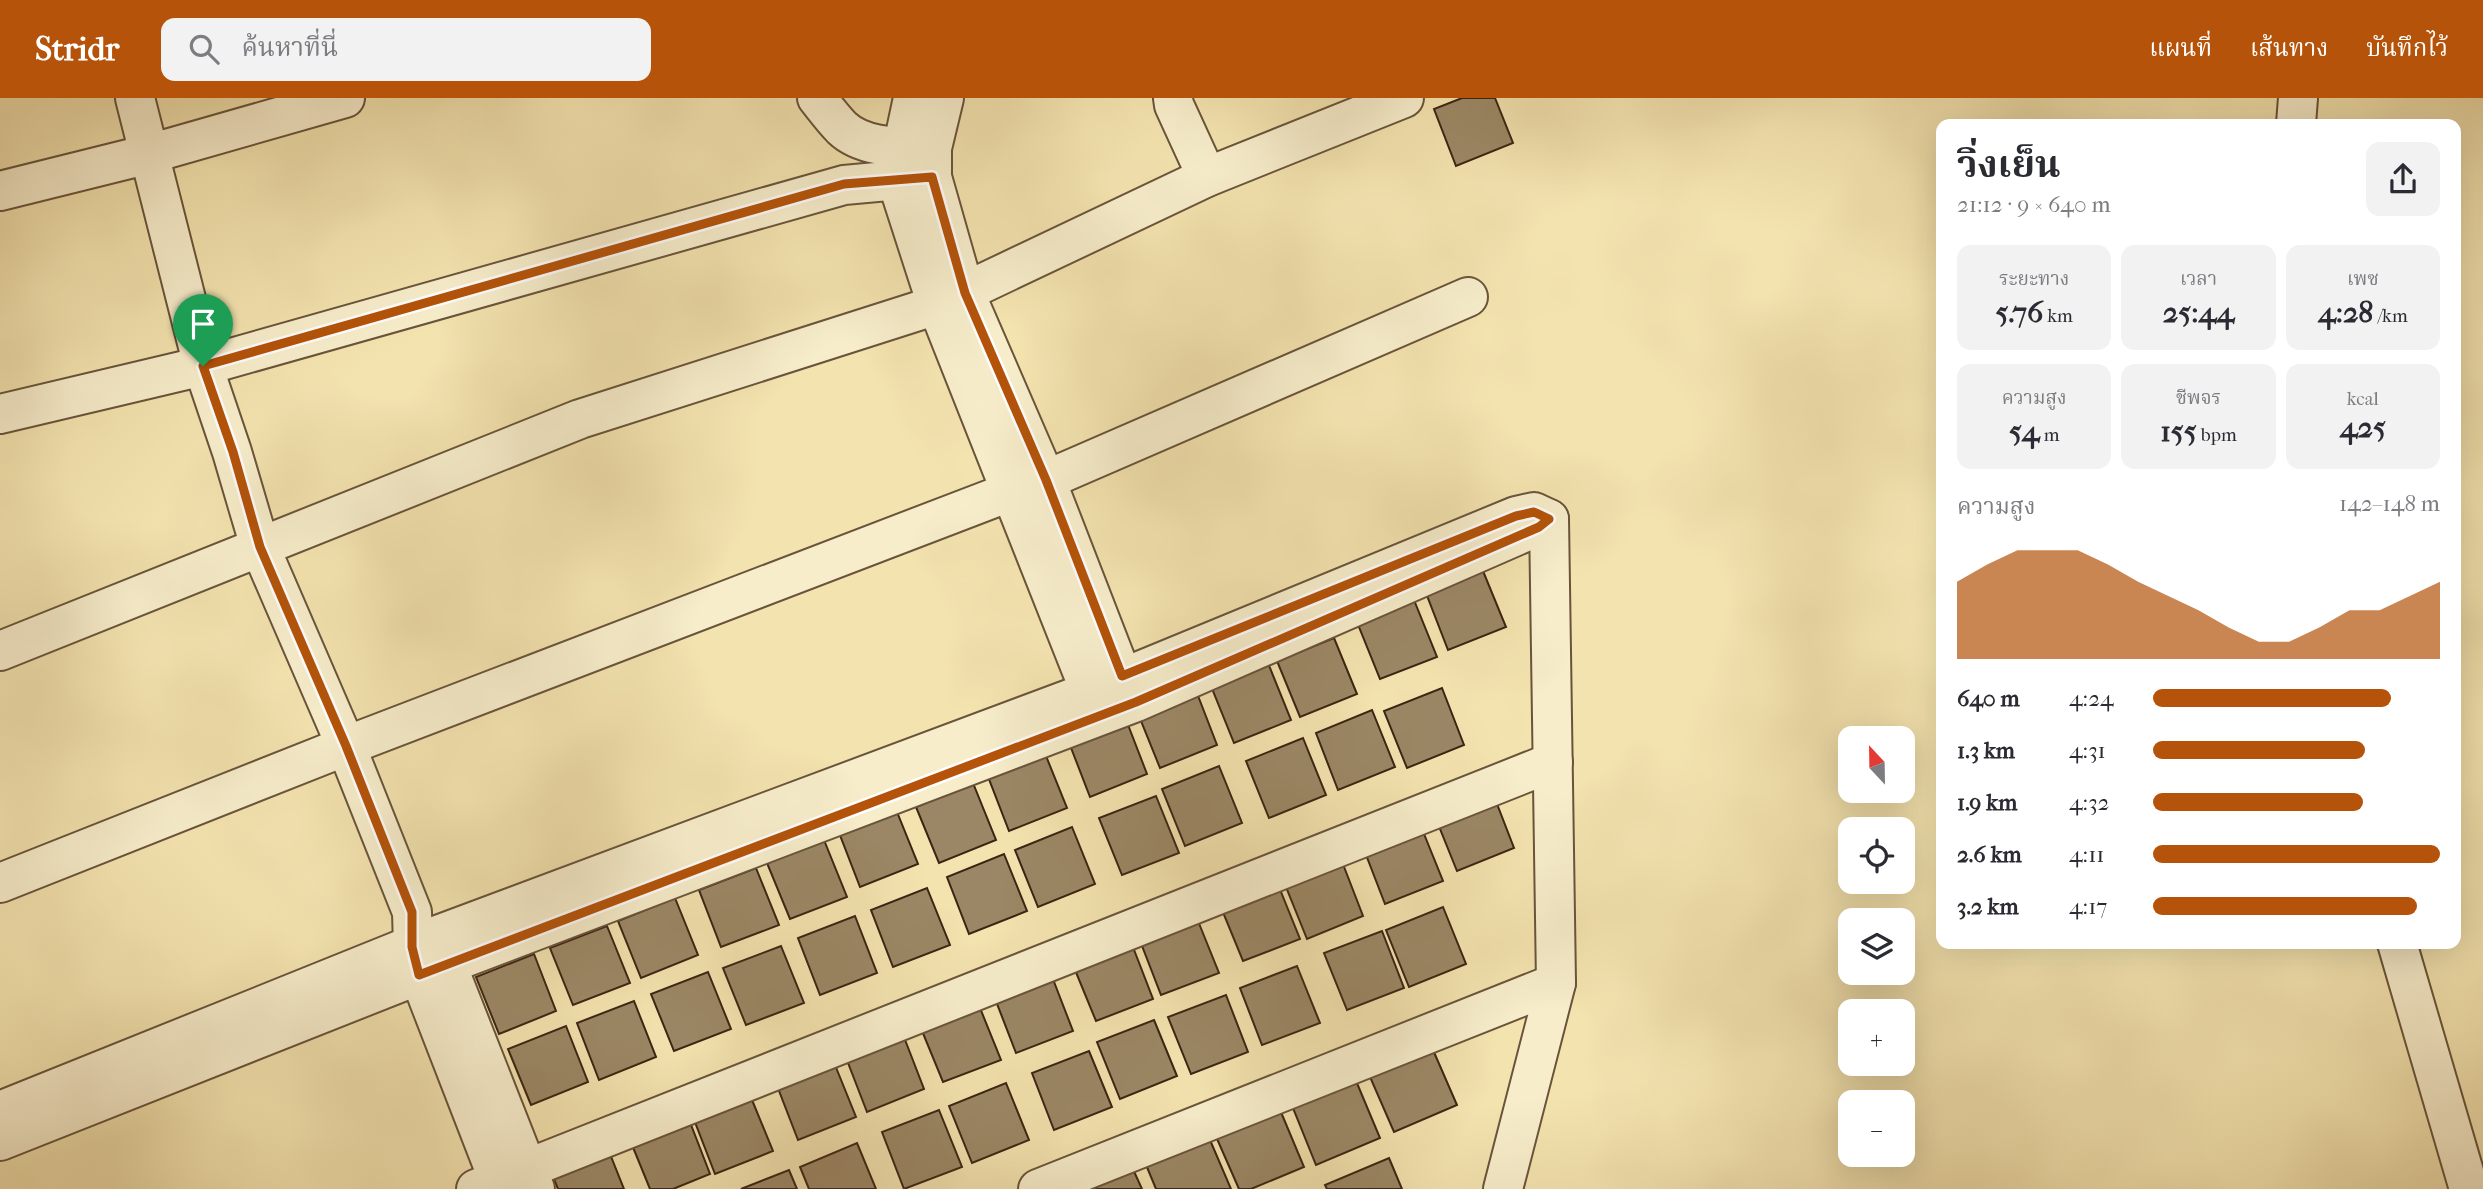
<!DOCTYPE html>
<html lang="th">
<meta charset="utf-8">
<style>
:root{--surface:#fff;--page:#f2f2f3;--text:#2b2b33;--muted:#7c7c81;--accent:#b45309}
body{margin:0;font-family:"IM FELL French Canon","Noto Serif Thai",serif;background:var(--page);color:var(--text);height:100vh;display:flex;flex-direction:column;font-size:26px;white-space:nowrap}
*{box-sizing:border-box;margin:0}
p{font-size:23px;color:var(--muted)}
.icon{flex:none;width:38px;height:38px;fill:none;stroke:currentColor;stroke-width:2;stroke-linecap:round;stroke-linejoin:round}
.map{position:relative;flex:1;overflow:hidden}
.side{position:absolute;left:1936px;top:21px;width:525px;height:830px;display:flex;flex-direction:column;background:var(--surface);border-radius:14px;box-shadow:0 7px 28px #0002}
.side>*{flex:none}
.needle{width:46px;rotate:338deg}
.controls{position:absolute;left:1838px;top:628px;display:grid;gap:14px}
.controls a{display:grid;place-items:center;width:77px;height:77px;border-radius:14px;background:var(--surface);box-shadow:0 7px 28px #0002;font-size:35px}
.pin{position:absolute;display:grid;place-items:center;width:60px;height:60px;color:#fff;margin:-72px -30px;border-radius:50% 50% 50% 0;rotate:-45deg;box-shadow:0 0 7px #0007}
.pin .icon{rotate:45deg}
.round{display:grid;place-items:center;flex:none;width:74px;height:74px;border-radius:14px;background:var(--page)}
.head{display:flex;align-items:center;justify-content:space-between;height:119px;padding:0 21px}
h1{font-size:38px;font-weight:700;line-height:52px}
.stats{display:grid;grid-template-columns:repeat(3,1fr);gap:10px;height:119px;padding:7px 21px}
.stats div{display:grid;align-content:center;border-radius:14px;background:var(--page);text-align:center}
.stats b{font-size:30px;font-weight:700}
.stats small{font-size:19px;font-weight:400}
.stats p{font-size:19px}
.chart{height:196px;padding:14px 21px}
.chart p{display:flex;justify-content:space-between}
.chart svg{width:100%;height:126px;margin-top:7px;fill:var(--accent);opacity:.7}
ul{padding:0 21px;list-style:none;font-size:23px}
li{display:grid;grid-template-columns:112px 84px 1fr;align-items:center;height:52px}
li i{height:18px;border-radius:9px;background:var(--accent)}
header{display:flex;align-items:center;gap:42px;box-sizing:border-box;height:98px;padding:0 35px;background:var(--accent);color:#fff}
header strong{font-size:33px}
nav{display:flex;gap:38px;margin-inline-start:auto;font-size:24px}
.search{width:490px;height:63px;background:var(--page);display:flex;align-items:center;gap:18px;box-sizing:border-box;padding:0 24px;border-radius:14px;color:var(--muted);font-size:26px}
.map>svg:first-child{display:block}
</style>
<header>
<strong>Stridr</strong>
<div class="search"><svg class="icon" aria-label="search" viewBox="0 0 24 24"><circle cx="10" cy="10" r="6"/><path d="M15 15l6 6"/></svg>ค้นหาที่นี่</div>
<nav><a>แผนที่</a><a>เส้นทาง</a><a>บันทึกไว้</a></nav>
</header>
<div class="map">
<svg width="2483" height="1091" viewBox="0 0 2483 1091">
<rect width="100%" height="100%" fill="#f3e3af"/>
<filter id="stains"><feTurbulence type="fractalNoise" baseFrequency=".00286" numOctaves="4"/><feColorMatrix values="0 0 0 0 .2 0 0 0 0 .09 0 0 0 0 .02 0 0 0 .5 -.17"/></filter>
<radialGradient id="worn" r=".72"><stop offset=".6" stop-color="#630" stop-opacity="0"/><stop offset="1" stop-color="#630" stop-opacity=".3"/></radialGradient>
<!-- building -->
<g fill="#9b8765" stroke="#3b2414" stroke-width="2">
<polygon points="1462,0 1495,0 1513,45 1456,68 1434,11"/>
<polygon points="1483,473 1506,529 1448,552 1426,495"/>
<polygon points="1414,502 1437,559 1380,581 1357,524"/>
<polygon points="1334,540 1357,596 1300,619 1277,563"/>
<polygon points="1268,565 1291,622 1234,645 1211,588"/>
<polygon points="1195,590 1217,647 1160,670 1137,613"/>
<polygon points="1442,590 1464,647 1407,670 1384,613"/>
<polygon points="1372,612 1395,669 1338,692 1316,635"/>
<polygon points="1125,619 1147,676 1090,699 1068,642"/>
<polygon points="1303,640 1326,697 1269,720 1246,663"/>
<polygon points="1044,653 1067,710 1009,733 987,676"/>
<polygon points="1219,668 1242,725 1185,748 1162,691"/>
<polygon points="973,685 996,742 939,765 916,709"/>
<polygon points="1492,693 1514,750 1457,773 1434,716"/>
<polygon points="1156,698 1179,755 1122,777 1099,720"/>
<polygon points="895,709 918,766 860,789 838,732"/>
<polygon points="1420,726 1443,783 1385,806 1363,749"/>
<polygon points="1072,729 1095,786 1038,809 1015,752"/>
<polygon points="824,742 847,799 790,821 767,765"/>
<polygon points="1004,756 1027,813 969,836 947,779"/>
<polygon points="1341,761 1363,818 1307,841 1284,784"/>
<polygon points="756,770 779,827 721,849 699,792"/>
<polygon points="1277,784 1300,841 1243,863 1220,807"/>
<polygon points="927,790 950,847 893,869 871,812"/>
<polygon points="675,800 698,857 641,880 618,823"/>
<polygon points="1443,809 1466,866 1409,889 1386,832"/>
<polygon points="855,818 877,875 820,897 798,840"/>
<polygon points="1196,818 1219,875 1161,897 1139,840"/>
<polygon points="607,828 630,885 573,907 550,850"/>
<polygon points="1382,833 1404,890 1347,912 1324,855"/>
<polygon points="1131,844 1153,901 1096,923 1073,867"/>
<polygon points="781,848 804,905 746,927 723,870"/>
<polygon points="534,856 556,913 499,936 476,879"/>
<polygon points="1297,868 1320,925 1262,947 1240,890"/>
<polygon points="708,874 731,931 674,953 651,896"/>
<polygon points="1051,876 1073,933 1016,955 994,898"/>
<polygon points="1226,897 1248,954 1191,976 1168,919"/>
<polygon points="634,903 656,959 599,982 577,925"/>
<polygon points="978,905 1001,962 943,984 920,928"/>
<polygon points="1154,922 1177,978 1120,1001 1097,944"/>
<polygon points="566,928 588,984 531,1007 508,951"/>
<polygon points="902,934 924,991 867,1014 845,957"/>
<polygon points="1430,945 1457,1007 1394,1034 1367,972"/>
<polygon points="1089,953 1112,1009 1054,1032 1032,975"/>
<polygon points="833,962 856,1019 798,1042 776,985"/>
<polygon points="1354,978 1380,1040 1316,1067 1291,1005"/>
<polygon points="1006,985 1029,1042 972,1065 949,1008"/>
<polygon points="750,997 773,1053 715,1076 693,1019"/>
<polygon points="1278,1007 1304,1069 1251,1091 1239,1091 1214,1034"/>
<polygon points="939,1012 962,1069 904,1091 882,1034"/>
<polygon points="688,1019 710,1076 673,1091 650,1091 630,1042"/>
<polygon points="1207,1035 1231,1091 1156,1091 1144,1062"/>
<polygon points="857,1045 876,1091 809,1091 800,1069"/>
<polygon points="608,1051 624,1091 558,1091 551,1074"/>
<polygon points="1389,1060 1402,1091 1327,1091 1325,1087"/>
<polygon points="1132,1069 1142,1091 1079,1091"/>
<polygon points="789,1072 797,1091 741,1091"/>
</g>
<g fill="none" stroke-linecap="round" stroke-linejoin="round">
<!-- minor casing -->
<g stroke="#69543b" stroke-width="42">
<g id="minor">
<polyline points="135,0 203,268 232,354 260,449 346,648 412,814 413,848 419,877 502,1091"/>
<path d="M817,0C825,10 833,21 842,30C863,50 899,49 926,50"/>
<polyline points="913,0 896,80 937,207 1099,616"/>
<polyline points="944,0 932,50 932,79 965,195 1046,382 1122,578 1134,602"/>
<polyline points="1173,0 1174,7 1207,79"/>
<polyline points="2296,26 2298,0"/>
<polyline points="0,93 149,56 345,0"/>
<polyline points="0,316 203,268 844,87 932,79"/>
<polyline points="0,553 580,321 937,207 1207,79 1404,0"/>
<polyline points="0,785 346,648 1012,393 1046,382 1468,199"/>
<polyline points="438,844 535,1091"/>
<polyline points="2397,845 2469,1091"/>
<polyline points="0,1013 435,838 1091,593 1516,418 1534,414 1549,421 1539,428 1136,604 419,877 0,1043"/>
<polyline points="476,1091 1553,664"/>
<polyline points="1038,1091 1556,885"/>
<polyline points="1503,1091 1556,885 1549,421"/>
</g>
</g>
<!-- minor -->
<use href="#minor" stroke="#f7edcb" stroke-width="38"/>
</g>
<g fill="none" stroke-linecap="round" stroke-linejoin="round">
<!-- route casing -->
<g stroke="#fff" stroke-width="14">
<polygon id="route" points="932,79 965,195 1046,382 1122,578 1516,418 1534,414 1549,421 1539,429 1136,604 419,877 412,849 412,814 346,648 260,449 233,354 203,268 844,86"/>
</g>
<!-- route -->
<use href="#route" stroke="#b45309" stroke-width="9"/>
</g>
<rect width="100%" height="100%" filter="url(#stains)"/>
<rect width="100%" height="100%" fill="url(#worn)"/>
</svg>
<div class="controls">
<a><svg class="needle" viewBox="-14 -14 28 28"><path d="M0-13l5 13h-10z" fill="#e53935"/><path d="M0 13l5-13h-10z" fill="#7c7c81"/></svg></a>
<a><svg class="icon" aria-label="locate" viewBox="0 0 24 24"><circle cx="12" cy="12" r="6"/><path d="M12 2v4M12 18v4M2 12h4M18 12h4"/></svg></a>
<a><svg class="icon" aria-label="layers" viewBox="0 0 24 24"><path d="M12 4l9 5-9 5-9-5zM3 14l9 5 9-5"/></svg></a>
<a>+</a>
<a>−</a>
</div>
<div class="pin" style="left:203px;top:268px;background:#1e9e55"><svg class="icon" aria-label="arrive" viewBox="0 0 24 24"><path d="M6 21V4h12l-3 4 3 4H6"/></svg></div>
<section class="side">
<div class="head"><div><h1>วิ่งเย็น</h1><p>21:12 · 9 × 640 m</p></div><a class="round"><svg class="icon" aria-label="share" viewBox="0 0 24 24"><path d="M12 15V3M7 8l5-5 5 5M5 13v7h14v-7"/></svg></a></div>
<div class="stats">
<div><p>ระยะทาง</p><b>5.76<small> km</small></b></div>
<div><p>เวลา</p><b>25:44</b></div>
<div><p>เพซ</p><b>4:28<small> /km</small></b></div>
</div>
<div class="stats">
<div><p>ความสูง</p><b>54<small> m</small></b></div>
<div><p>ชีพจร</p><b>155<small> bpm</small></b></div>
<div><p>kcal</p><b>425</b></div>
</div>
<div class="chart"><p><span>ความสูง</span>142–148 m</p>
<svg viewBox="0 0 160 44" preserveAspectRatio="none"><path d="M0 44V17L10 11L20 6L30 6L40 6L50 11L60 17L70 22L80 27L90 33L100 38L110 38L120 33L130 27L140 27L150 22L160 17V44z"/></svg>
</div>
<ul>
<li><b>640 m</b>4:24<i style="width:83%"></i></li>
<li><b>1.3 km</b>4:31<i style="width:74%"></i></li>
<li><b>1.9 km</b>4:32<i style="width:73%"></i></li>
<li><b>2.6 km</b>4:11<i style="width:100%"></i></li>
<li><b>3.2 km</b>4:17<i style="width:92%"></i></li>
</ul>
</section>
</div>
